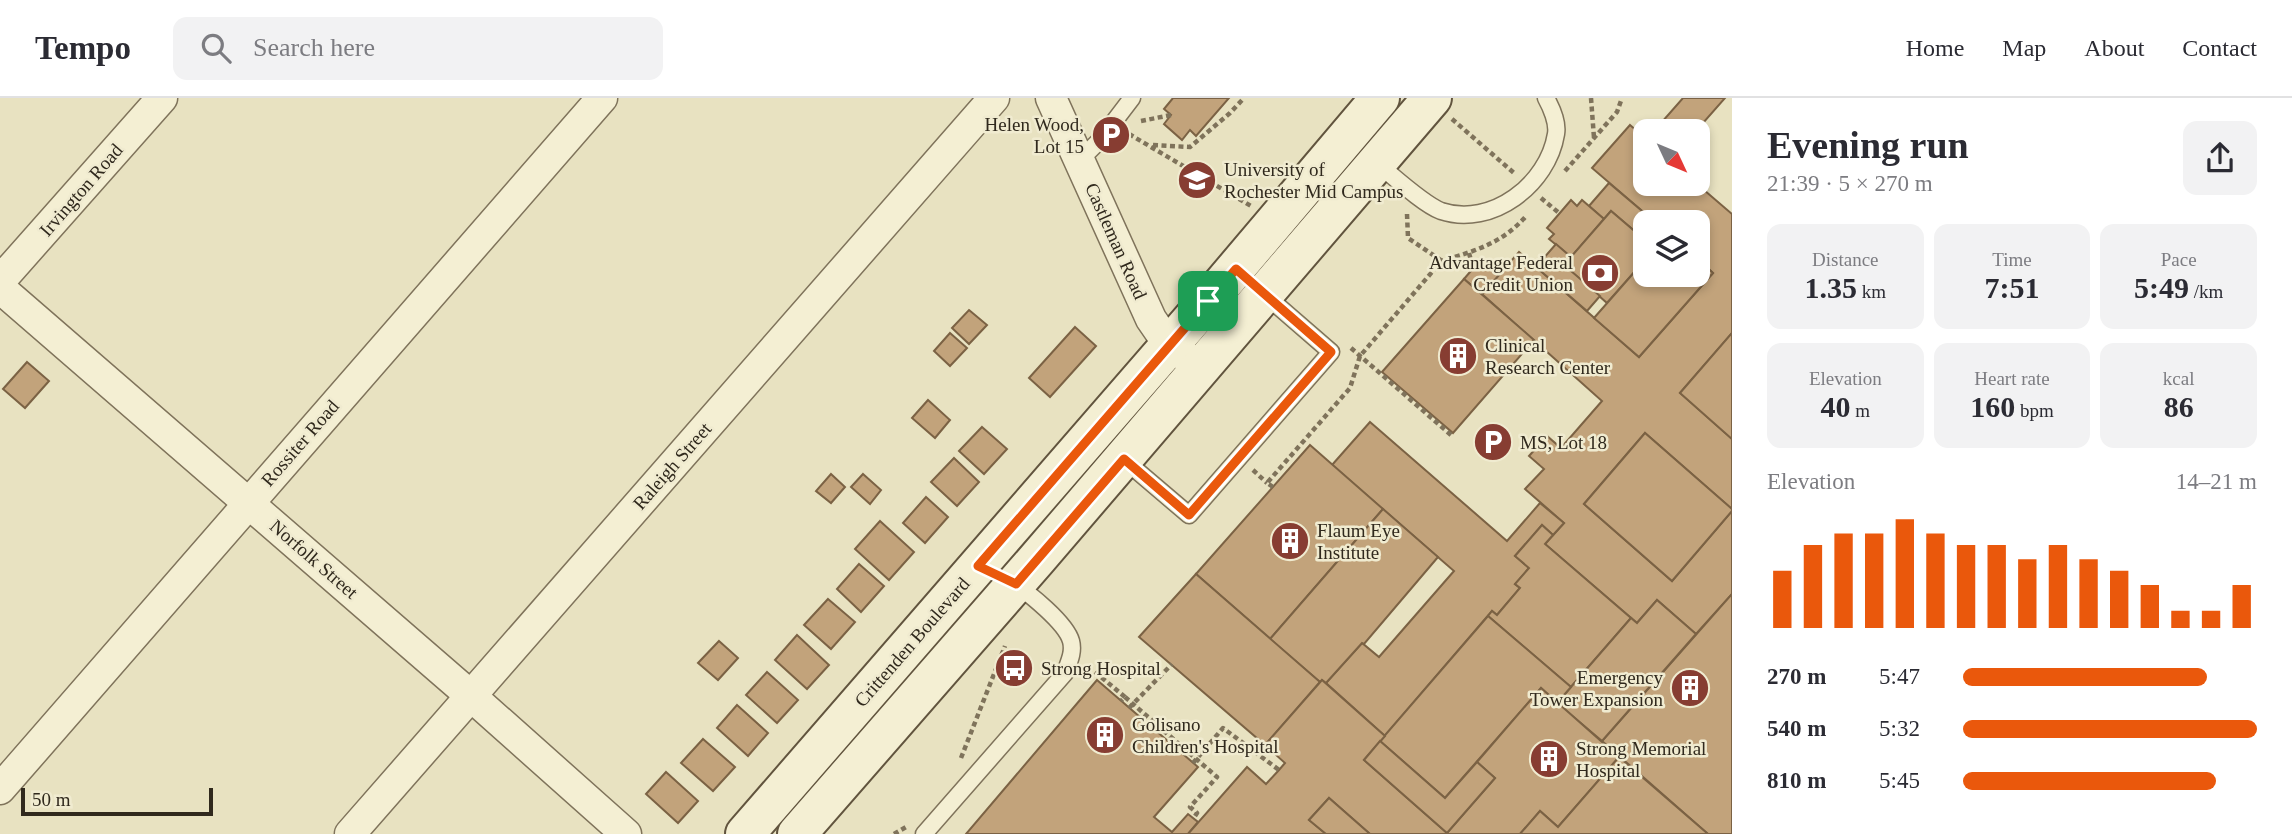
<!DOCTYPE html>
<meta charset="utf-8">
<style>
:root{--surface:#fff;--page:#f2f2f3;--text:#2b2b33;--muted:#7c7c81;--line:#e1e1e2;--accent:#ea580c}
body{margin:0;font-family:Georgia,serif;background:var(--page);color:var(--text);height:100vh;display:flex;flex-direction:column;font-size:26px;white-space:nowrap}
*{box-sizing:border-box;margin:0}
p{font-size:23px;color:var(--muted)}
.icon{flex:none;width:38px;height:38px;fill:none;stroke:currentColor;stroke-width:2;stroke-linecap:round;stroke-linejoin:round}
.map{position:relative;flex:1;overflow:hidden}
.details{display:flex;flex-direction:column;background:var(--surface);width:560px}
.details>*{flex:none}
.needle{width:46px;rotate:134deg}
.buttons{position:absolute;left:1633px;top:21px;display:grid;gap:14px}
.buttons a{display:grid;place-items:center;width:77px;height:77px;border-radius:14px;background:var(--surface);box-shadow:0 4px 10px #0003;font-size:35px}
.scale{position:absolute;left:21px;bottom:18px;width:192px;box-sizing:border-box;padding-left:7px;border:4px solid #30291d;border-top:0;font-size:19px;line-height:24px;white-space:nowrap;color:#30291d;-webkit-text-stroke:5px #f0ebd0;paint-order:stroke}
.pin{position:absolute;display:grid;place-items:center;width:60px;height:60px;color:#fff;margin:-30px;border-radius:14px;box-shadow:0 4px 10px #0006}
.round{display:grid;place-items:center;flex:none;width:74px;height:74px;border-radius:14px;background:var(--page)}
.headline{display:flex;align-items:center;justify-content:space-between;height:119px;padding:0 35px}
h1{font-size:38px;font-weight:800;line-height:52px}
.figures{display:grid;grid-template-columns:repeat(3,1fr);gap:10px;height:119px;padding:7px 35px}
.figures div{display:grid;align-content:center;border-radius:14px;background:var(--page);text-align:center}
.figures b{font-size:30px;font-weight:800}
.figures small{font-size:19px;font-weight:400}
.figures p{font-size:19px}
.chart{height:196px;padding:14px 35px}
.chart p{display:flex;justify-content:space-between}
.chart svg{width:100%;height:126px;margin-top:7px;stroke:var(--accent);stroke-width:6}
ul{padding:0 35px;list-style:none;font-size:23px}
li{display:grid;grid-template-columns:112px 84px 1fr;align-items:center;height:52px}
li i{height:18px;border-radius:9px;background:var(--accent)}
header{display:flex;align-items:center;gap:42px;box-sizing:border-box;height:98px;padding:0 35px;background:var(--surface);border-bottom:2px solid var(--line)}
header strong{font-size:33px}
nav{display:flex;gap:38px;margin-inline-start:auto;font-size:24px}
.search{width:490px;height:63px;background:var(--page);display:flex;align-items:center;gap:18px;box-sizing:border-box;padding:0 24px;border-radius:14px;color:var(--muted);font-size:26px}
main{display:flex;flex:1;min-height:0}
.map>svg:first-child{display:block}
</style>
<header>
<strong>Tempo</strong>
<div class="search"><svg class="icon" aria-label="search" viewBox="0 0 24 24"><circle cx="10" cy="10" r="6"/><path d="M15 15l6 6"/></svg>Search here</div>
<nav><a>Home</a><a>Map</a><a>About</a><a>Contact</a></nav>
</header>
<main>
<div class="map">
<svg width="1732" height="736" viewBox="0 0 1732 736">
<rect width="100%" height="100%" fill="#e8e2c1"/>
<!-- building -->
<g fill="#c2a37b" stroke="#7b6244" stroke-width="2">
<polygon points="1173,0 1229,0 1196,38 1190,32 1182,42 1164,26 1171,17 1164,11"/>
<polygon points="1683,0 1725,0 1696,33 1654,33"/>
<polygon points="1630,27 1645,40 1645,86 1697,86 1732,116 1732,235 1680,295 1732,341 1732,411 1645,335 1584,406 1672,483 1732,413 1732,496 1696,536 1657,502 1637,525 1545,446 1564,425 1525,391 1544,371 1529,358 1547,338 1561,350 1602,303 1482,196 1519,154 1639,259 1713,175 1698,161 1698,124 1655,124 1592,70"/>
<polygon points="1609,85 1655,124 1645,124 1645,142 1611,113 1604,121 1589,108"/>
<polygon points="1571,102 1577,108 1582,102 1604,121 1571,159 1549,141 1554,136 1547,130"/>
<polygon points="1611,113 1645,142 1645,162 1607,205 1564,167"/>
<polygon points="1556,146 1571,159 1564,167 1600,198 1587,213 1536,169"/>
<polygon points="1482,160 1500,176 1482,196 1464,181"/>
<polygon points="1698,161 1713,175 1639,259 1594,220 1645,162 1645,177 1698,177"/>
<polygon points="1464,181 1534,242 1453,335 1382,274"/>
<polygon points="969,212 987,227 969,246 952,230"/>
<polygon points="1075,229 1096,248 1050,299 1029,280"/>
<polygon points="950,235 967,250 950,268 934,253"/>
<polygon points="1732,235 1732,341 1680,295"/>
<polygon points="27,264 49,283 25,310 3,291"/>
<polygon points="928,302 950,322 935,340 912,320"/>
<polygon points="1370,324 1507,443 1540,405 1564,425 1553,437 1542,427 1515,458 1529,470 1515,486 1520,490 1497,517 1492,513 1385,638 1326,585 1362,545 1379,559 1454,473 1332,367"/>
<polygon points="982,329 1007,351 984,376 959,353"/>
<polygon points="1645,335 1732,411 1732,413 1672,483 1584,406"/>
<polygon points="1310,347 1383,411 1270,541 1196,476"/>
<polygon points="954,360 979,384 957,408 931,384"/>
<polygon points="831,376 845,389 831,405 816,393"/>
<polygon points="863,376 881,392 870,406 851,389"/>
<polygon points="926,399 948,419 925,445 903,425"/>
<polygon points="1383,411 1438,459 1364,546 1362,545 1326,585 1322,582 1320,584 1270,541"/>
<polygon points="880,423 914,454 889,482 855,451"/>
<polygon points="1542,427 1553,437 1545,446 1631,520 1571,589 1488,518 1492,513 1497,517 1520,490 1515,486 1529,470 1515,458"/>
<polygon points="859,466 884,488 861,514 837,491"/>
<polygon points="1196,476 1320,584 1265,647 1139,539"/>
<polygon points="1732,496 1732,736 1708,736 1602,643"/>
<polygon points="828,501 855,524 831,551 804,527"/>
<polygon points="1657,502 1696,536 1602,643 1557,605 1631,520 1637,525"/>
<polygon points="1488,518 1571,589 1557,605 1541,590 1445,700 1380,643"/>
<polygon points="797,537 829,567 807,591 775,562"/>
<polygon points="719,543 738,560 718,582 698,565"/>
<polygon points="767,574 798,602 777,625 746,597"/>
<polygon points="1097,582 1198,669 1154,719 1172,734 1188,716 1198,724 1188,736 966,736"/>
<polygon points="1322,582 1385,638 1364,662 1447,735 1495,680 1477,664 1541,590 1619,659 1558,729 1540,713 1520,736 1370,736 1329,700 1309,722 1326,736 1188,736 1247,669 1266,686 1279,672 1285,665 1265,647"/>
<polygon points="737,607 768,635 748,658 717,630"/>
<polygon points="703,641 735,669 713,693 681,665"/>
<polygon points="1380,643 1445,700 1477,664 1495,680 1447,735 1364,662"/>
<polygon points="1619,659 1708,736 1520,736 1540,713 1558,729"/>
<polygon points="666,674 698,703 678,725 646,696"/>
<polygon points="1329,700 1370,736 1326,736 1309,722"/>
</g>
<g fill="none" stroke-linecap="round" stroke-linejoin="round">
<!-- lane casing -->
<g stroke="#7f735b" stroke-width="19">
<g id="lane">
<polyline points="1079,63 1100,42 1132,0"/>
<path d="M1377,65C1393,78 1423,106 1441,113C1492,130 1548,86 1556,36C1558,25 1551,9 1546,0"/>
<polyline points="1122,360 1189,417 1331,254 1263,195"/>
<path d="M924,736L1065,575C1069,564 1074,554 1071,543C1066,525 1029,495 1013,485"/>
</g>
</g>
<!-- street casing -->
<g stroke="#7f735b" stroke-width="33">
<g id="street">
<polyline points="1051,0 1151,221 1162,237 1187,260"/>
<polyline points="0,183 162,0"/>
<polyline points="0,190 471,598 626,736"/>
<polyline points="0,691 602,0"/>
<polyline points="350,736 994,0"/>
</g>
</g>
<!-- secondary casing -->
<g stroke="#61543e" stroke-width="42">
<g id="secondary">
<polyline points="745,736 1208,203 1380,0"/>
<polyline points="797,736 1037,461 1432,0"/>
</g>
</g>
<!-- path -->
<g stroke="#7f735b" stroke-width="4.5" stroke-dasharray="5 3.5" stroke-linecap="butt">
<polyline points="1591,0 1594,40"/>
<polyline points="1452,21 1514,75"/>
<polyline points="1141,23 1171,17"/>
<polyline points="1129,36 1251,108"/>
<polyline points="1153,47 1190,49 1230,15 1244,0"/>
<polyline points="1565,73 1617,14 1622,0"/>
<polyline points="1541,100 1559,115"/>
<polyline points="1407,116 1408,140 1442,163"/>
<polyline points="1469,155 1473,170"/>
<polyline points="1351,250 1451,337"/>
<polyline points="1253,372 1267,385"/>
<path d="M1273,389L1267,385L1350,290L1360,258L1438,167L1442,163C1477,152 1503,145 1527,117"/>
<polyline points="1095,574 1125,599 1121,603"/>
<polyline points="1125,599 1217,679 1190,709 1197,715 1193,721"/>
<polyline points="961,660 1005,548"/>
<polyline points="894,736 906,729"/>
</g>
<!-- lane -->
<use href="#lane" stroke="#f4efd3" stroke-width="16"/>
<!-- street -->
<use href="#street" stroke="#f4efd3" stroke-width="30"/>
<!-- secondary -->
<use href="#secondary" stroke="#f4efd3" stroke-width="38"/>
<!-- path-bridge -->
<g stroke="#7f735b" stroke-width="4.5" stroke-dasharray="5 3.5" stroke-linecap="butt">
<polyline points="1129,610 1172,566"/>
<polyline points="1193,665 1223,630 1279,672"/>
</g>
</g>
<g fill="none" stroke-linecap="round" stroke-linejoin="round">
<!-- route casing -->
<g stroke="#fff" stroke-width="14">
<polygon id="route" points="1236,171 1331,254 1189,417 1124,361 1016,486 978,468"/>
</g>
<!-- route -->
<use href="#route" stroke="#ea580c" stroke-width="9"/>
</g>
<!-- icons -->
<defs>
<g id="parking-disc" transform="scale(2.0125)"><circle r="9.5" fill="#873d32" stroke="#f0ebd0"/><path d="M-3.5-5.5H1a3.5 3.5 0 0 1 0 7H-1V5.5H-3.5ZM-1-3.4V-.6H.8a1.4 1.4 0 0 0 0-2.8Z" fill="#fff"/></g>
<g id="university-disc" transform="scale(2.0125)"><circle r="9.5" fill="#873d32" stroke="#f0ebd0"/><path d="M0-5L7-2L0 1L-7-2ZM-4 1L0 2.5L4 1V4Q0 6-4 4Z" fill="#fff"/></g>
<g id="bank-disc" transform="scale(2.0125)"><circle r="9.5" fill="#873d32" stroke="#f0ebd0"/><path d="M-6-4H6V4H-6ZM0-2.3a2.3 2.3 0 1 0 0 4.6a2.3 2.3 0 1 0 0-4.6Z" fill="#fff"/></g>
<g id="building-disc" transform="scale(2.0125)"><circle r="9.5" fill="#873d32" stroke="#f0ebd0"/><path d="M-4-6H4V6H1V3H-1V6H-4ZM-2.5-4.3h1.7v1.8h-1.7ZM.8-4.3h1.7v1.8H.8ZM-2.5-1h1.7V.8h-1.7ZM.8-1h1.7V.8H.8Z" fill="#fff"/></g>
<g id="bus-disc" transform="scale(2.0125)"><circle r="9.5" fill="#873d32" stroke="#f0ebd0"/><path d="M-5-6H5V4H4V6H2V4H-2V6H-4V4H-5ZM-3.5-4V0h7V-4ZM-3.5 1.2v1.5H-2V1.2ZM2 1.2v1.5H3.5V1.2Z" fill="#fff"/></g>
</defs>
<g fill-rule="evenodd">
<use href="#parking-disc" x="1111" y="37"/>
<use href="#university-disc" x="1197" y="82"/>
<use href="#bank-disc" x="1600" y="175"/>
<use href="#building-disc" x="1458" y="258"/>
<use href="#parking-disc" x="1493" y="344"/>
<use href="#building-disc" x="1290" y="443"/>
<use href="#bus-disc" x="1014" y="570"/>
<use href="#building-disc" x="1690" y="590"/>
<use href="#building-disc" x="1105" y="637"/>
<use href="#building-disc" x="1549" y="661"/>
</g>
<g text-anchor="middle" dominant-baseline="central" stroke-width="5" stroke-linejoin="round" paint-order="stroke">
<!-- poi labels -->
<g font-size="19" fill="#30291d" stroke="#f0ebd0" text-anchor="start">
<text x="1084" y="26" text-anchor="end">Helen Wood,<tspan x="1084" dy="22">Lot 15</tspan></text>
<text x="1224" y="71">University of<tspan x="1224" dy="22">Rochester Mid Campus</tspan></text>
<text x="1573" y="164" text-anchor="end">Advantage Federal<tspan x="1573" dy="22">Credit Union</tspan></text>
<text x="1485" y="247">Clinical<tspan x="1485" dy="22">Research Center</tspan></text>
<text x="1520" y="344">MS, Lot 18</text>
<text x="1317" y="432">Flaum Eye<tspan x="1317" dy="22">Institute</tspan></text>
<text x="1041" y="570">Strong Hospital</text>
<text x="1663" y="579" text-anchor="end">Emergency<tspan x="1663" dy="22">Tower Expansion</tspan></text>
<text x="1132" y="626">Golisano<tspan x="1132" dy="22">Children's Hospital</tspan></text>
<text x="1576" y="650">Strong Memorial<tspan x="1576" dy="22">Hospital</tspan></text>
</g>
<!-- street labels -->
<g font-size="19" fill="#30291d" stroke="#f0ebd0">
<text transform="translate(81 92) rotate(-49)">Irvington Road</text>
<text transform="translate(1116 143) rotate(66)">Castleman Road</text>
<text transform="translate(300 345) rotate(-49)">Rossiter Road</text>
<text transform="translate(672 368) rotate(-49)">Raleigh Street</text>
<text transform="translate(314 461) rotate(41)">Norfolk Street</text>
<text transform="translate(912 544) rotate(-49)">Crittenden Boulevard</text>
</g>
</g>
</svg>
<div class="buttons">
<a><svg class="needle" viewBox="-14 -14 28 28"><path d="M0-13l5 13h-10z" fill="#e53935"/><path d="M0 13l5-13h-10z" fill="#7c7c81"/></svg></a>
<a><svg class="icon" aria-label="layers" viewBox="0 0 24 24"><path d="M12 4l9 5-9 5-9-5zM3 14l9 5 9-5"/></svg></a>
</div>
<div class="scale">50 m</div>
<div class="pin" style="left:1208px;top:203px;background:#1e9e55"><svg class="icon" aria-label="arrive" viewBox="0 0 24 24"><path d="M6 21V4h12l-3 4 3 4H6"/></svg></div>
</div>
<section class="details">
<div class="headline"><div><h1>Evening run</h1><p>21:39 · 5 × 270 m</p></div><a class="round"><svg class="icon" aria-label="share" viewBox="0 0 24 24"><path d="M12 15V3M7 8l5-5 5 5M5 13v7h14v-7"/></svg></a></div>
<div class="figures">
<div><p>Distance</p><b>1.35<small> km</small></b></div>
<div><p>Time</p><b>7:51</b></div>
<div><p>Pace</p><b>5:49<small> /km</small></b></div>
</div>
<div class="figures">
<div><p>Elevation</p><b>40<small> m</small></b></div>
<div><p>Heart rate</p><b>160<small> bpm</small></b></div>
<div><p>kcal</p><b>86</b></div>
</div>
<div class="chart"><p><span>Elevation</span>14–21 m</p>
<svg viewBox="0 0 160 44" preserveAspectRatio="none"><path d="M5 44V24M15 44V15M25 44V11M35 44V11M45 44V6M55 44V11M65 44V15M75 44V15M85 44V20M95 44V15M105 44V20M115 44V24M125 44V29M135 44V38M145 44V38M155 44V29"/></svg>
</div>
<ul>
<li><b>270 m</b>5:47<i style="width:83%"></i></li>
<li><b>540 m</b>5:32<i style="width:100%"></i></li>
<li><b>810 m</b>5:45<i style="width:86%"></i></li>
</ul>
</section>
</main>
